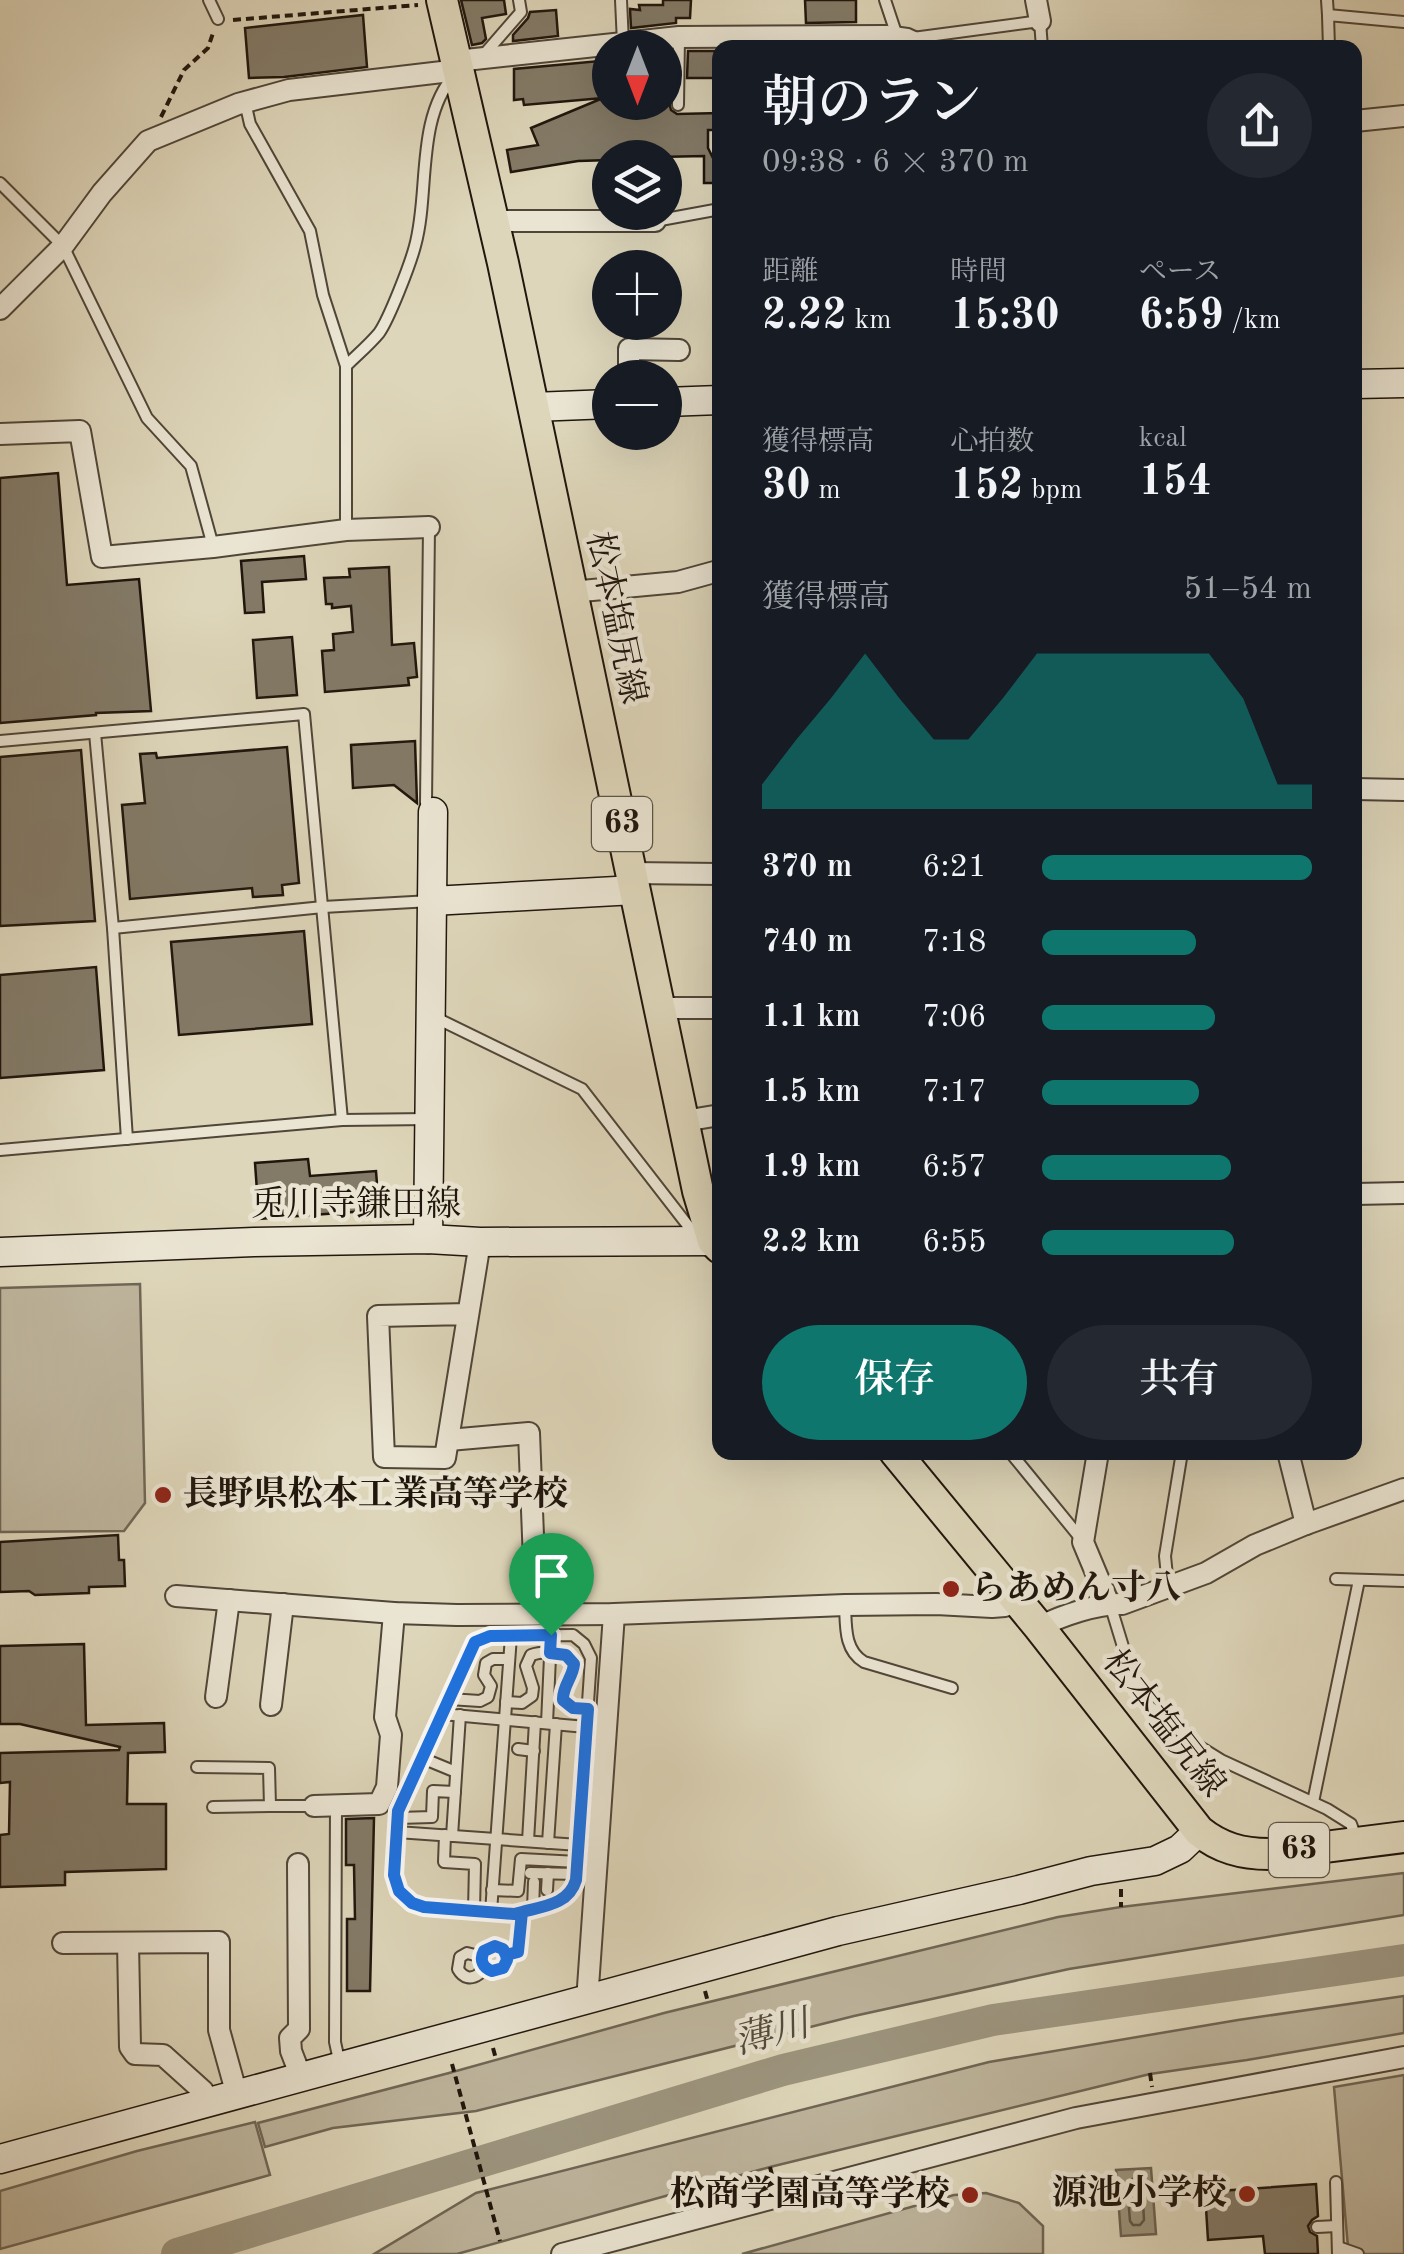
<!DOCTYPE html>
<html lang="ja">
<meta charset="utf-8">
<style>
:root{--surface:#171b24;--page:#242831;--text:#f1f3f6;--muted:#9ea1a6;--accent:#0f766e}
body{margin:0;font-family:"Old Standard TT","Noto Serif JP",serif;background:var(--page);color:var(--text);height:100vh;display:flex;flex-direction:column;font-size:38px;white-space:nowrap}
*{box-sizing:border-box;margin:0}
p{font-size:32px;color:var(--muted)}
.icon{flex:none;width:55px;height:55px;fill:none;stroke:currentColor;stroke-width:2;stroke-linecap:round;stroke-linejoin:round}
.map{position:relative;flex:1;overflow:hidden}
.details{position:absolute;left:712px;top:40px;width:650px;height:1420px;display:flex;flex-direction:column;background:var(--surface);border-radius:20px;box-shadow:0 10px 40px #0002}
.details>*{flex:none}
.needle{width:65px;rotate:180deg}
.fabs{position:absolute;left:592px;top:30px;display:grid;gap:20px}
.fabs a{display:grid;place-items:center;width:90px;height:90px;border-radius:50%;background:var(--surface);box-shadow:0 10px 40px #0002;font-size:50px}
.pin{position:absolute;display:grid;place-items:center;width:85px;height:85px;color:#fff;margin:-102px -42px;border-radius:50% 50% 50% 0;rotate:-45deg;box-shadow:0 0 10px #0007}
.pin .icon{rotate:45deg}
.round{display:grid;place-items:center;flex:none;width:105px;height:105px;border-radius:52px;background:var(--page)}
.summary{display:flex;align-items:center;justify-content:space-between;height:170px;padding:0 50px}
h1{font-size:55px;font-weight:600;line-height:75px}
.figures{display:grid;grid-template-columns:repeat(3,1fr);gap:15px;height:170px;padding:10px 50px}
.figures div{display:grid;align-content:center}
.figures b{font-size:42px;font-weight:600}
.figures small{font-size:28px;font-weight:400}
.figures p{font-size:28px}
.chart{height:280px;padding:20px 50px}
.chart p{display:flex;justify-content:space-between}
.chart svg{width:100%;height:180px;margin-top:10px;fill:var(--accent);opacity:.7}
.primary-button{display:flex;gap:20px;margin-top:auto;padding:20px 50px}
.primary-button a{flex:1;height:115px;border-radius:60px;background:var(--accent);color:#fff;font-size:40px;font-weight:600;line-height:115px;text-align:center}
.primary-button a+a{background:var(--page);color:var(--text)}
ul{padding:0 50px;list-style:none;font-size:32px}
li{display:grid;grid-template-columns:160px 120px 1fr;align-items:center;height:75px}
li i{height:25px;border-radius:12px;background:var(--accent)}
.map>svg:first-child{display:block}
</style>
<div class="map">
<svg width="1404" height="2254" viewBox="0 0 1404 2254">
<rect width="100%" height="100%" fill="#ded6ba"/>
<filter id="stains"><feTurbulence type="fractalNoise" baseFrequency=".002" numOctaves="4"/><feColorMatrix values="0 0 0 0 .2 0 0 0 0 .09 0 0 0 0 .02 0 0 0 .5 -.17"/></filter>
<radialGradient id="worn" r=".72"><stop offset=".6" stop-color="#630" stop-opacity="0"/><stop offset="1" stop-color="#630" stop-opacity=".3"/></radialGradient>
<!-- green -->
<g fill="#beb59d" stroke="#6f6655" stroke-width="2.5">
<polygon points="140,1284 145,1503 124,1531 0,1532 0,1288"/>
<polygon points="1404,1873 1404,1915 1069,1969 854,2016 476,2111 333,2128 265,2147 258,2123 449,2073 664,2013 1058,1917 1121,1907"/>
<polygon points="1404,1996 1404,2033 1247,2060 1150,2074 770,2167 457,2254 374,2254 476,2193 989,2062 1238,2020"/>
<polygon points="1404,2075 1404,2254 1362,2254 1348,2247 1334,2087"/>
<polygon points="255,2122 270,2175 0,2249 0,2191 137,2151"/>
<polygon points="986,2193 1019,2203 1043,2226 1043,2254 742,2254 954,2195"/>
</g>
<!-- water -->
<polygon fill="#9d957f" stroke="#6b6251" stroke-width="2.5" points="1151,2168 1156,2234 1121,2236 1116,2170"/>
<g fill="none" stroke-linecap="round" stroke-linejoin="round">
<!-- shore -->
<polygon stroke="#5e5646" stroke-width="2.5" points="1132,2179 1139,2179 1142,2183 1144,2220 1140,2225 1133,2225 1130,2221 1127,2184"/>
<!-- river -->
<polyline stroke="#9d957f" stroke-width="32" points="177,2254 783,2070 993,2020 1404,1960"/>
</g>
<!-- building -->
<g fill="#837a67" stroke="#20160d" stroke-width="2.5">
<polygon points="461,0 504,0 506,14 482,18 486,39 482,43 472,45"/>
<polygon points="663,0 691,0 690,18 676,18 676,23 631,28 630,9 640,10 639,5 663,5"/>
<polygon points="805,0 856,0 856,22 806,23"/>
<polygon points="556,10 558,36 513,41 513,35 528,18 530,12"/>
<polygon points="363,15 367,67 284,77 249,78 245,28"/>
<polygon points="688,51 720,51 720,78 687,78"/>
<polygon points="610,60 610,102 669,102 671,110 677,114 720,113 720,130 708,130 708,148 716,164 720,164 720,183 704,183 704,156 610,158 610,160 578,161 511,172 507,150 538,145 531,128 603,98 524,105 523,99 514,100 514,69"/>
<polygon points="58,473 67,585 139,579 151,711 96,713 96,715 0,723 0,478"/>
<polygon points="304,556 306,579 262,582 264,612 245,613 241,561"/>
<polygon points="389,567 392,645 414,643 417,677 408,678 409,685 325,692 322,651 334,650 333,634 353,632 351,606 332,608 332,604 326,604 324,578 350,577 349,569"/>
<polygon points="292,637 297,695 257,698 253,640"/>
<polygon points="415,741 417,803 394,785 353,788 351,745"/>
<polygon points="287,747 299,883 282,885 283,895 253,897 252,888 130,899 122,805 145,803 140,754 156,753 157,758"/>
<polygon points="81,750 95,921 0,926 0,757"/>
<polygon points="304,931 312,1024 179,1035 171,942"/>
<polygon points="96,967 104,1070 0,1078 0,975"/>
<polygon points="308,1159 310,1176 376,1171 379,1210 259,1219 255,1163"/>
<polygon points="118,1535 119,1560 124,1560 125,1586 89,1587 89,1593 35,1595 29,1591 0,1592 0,1542"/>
<polygon points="84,1644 86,1725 164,1723 165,1752 128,1753 127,1804 166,1804 166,1869 65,1872 65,1885 0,1887 0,1835 9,1834 10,1782 0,1783 0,1753 119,1750 120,1747 20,1724 0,1724 0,1646"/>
<polygon points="374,1818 370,1991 347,1991 347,1919 355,1919 354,1865 346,1865 346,1819"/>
<polygon points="1316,2184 1318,2216 1312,2220 1308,2226 1310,2232 1317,2236 1318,2254 1265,2254 1263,2236 1208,2240 1205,2192"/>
</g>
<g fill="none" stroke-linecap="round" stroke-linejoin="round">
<!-- lane casing -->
<g stroke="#504638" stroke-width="14">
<g id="lane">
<polyline points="209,0 218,19"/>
<polyline points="621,0 623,43"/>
<polyline points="885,0 897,36"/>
<polyline points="1327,0 1328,15"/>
<polyline points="913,38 1040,21 1042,48"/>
<polyline points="1329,48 1328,15 1404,22"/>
<polyline points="481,58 521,12 519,0"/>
<polyline points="245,102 250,124 310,231 323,295 346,366"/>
<polyline points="678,105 679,37"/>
<polyline points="0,183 63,246 147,418 191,466 213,546"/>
<polyline points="655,221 720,209"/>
<polyline points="429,527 426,803 432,812"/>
<path d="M346,529V366C357,355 369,345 379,333C389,319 410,265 415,246C430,193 415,119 455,74"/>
<polyline points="95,733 113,928 127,1139"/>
<polyline points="0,741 304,714 342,1120"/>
<polyline points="113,928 323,907 431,901"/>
<polyline points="432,1016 582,1089 696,1236"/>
<polyline points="0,1150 342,1120 429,1119"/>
<polyline points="1010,1452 1082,1540"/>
<polyline points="1336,1579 1404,1581"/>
<polyline points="1168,1586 1165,1556 1182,1452"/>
<polyline points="1110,1604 1135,1686 1150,1707 1200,1747 1221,1760 1327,1809 1351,1824 1357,1841"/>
<path d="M845,1605C846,1626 844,1650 864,1662L952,1688"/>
<polygon points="573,1635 584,1644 591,1658 576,1880 573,1892 565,1899 514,1914 424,1907 412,1903 399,1891 394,1875 398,1811 475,1643 490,1636"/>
<polyline points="449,1699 480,1701 488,1697 491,1686 484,1675 486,1663 493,1659 509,1659"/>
<path d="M506,1702L522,1703L532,1696L533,1688L526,1666L531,1655C542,1651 560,1652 570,1657L574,1668L563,1692V1700L573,1708L587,1709"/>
<polyline points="442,1714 586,1727"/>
<polyline points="547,1723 551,1635"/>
<polyline points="518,1749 534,1751"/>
<polyline points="422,1758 456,1772"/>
<polyline points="197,1767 269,1768 270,1806 213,1807"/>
<polyline points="1313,1802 1359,1580"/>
<polyline points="336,1804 335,2042 340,2065"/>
<polyline points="270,1806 314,1806"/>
<polyline points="398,1818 432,1817 433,1791 455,1792"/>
<polyline points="397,1832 579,1845"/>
<polyline points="445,1835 444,1862 475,1864 474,1911"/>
<polyline points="452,1836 460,1715"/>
<polyline points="528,1841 535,1722"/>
<polyline points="548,1843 556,1724"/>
<polyline points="530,1873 577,1874"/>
<polyline points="492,1890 518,1891 521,1859 578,1862"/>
<polyline points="547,1890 548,1873"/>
<polyline points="533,1909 534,1882"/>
<polyline points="491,1912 511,1636"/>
<polyline points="507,1955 518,1952 523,1911"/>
<path d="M481,1959L487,1948L495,1946L503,1949L507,1960L500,1970C485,1973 486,1965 479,1956L467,1953L460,1957L458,1969C463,1978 471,1980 479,1974L483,1965"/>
<polyline points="1336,2182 1338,2254"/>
<polyline points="1317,2227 1337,2226"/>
<polyline points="1338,2247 1358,2254"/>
</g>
</g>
<!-- street casing -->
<g stroke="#504638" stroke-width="24">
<g id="street">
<polyline points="1036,0 1040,21"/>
<polyline points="456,61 679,37 886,36 907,39 927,48"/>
<polyline points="1355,121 1404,116"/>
<polyline points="494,221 655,221"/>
<polyline points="0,309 63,246 102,193 148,141 238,104 289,90 459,70"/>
<polyline points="629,378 629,349 679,350"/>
<polyline points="0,434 80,431 102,557 213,547 346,530 429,527"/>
<polyline points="571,592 678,582 718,571"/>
<polyline points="1355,789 1404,790"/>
<polyline points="631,873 720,874"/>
<polyline points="660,1008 720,1008"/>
<polyline points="684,1121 720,1115"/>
<polyline points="1355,1194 1404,1193"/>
<polyline points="468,1314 378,1316 384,1457 445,1458 480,1242"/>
<polyline points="449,1440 529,1433 536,1613"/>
<polyline points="1098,1452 1083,1542 1109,1604"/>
<polyline points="1288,1452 1306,1524"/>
<polyline points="176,1596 394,1613 457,1615 614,1614 845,1605 936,1604 992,1607 1005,1606 1016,1599"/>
<path d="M1039,1627C1061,1616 1098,1603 1122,1604L1206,1573L1255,1545L1306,1524L1404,1489"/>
<polyline points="216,1697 229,1600"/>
<polyline points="271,1705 283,1604"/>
<polyline points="314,1806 379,1804 387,1787 391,1735 385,1717 394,1613"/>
<polyline points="298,1864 299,2029 290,2038 291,2051 301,2077"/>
<polyline points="63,1943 219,1942 219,2030 237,2095"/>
<polyline points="128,1943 130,2047 135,2054 163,2055 203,2091 209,2102"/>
<polyline points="591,1998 588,1987 614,1614"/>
<polyline points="562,2254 1076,2118 1404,2057"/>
</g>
</g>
<!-- secondary casing -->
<g stroke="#20160d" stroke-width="31">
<g id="secondary">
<polyline points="1355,384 1404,383"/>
<polyline points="665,402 720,400"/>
<polyline points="533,407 610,404"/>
<polyline points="433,812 432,901 635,890"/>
<polyline points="428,1239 432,901"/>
<polyline points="0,1252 254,1242 428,1239 480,1242 713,1241"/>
<polyline points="0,2159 838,1931 1019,1890 1091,1871 1155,1861 1180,1849 1199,1831"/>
</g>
</g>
<!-- primary casing -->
<g stroke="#20160d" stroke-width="34">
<g id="primary">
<polyline points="442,0 503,263 698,1191 713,1241 720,1248"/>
<path d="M895,1452L1039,1627L1199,1831C1220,1848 1242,1854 1269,1854L1404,1837"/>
</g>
</g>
<!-- path -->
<g stroke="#20160d" stroke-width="4" stroke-dasharray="8 5" stroke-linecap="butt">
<polyline points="233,20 418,5"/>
<polyline points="161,117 184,70 208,48 213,33"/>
<polyline points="1121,1889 1121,1907"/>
<polyline points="705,1991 708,2002"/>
<polyline points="493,2048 496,2059"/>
<polyline points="452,2064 500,2241"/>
<polyline points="1150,2073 1152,2087"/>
<polyline points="770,2167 773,2179"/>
</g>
<!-- lane -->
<use href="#lane" stroke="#eae4d2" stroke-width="10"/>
<!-- street -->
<use href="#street" stroke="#eae4d2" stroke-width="20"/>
<!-- secondary -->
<use href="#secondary" stroke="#eae4d2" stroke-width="28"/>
<!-- primary -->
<use href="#primary" stroke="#ded6ba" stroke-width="30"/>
</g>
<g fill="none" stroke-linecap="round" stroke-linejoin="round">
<!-- route casing -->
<g stroke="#fff" stroke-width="20">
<path id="route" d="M551,1635L490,1636L475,1642L398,1811L394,1875L399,1891L412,1903L424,1907L514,1914L522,1912L518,1952L506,1955L507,1960L503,1968L492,1971C483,1968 479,1960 484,1951L495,1946L503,1949L506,1955L518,1952L522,1912C545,1906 569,1904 576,1880L588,1709L573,1708L563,1700C562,1687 573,1677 574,1664L566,1655L550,1653L551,1635"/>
</g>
<!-- route -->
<use href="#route" stroke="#1a73e8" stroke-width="12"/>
</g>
<!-- markers -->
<g fill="#8f2418" stroke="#eae4d2" stroke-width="4">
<circle cx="163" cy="1495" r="10"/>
<circle cx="951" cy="1589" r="10"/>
<circle cx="1247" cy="2194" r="10"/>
<circle cx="970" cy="2195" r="10"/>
</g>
<g text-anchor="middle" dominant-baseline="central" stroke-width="9" stroke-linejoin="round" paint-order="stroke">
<!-- shield labels -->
<g fill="#eae4d2" stroke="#5d5448" stroke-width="2.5">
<rect x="592" y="797" width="60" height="54" rx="8"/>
<rect x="1269" y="1823" width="60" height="54" rx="8"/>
</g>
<g font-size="32" font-weight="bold" fill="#20160d">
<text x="622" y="824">63</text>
<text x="1299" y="1850">63</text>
</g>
<!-- street labels -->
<g font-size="35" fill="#20160d" stroke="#eae4d2">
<text transform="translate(615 618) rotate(78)">松本塩尻線</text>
<text x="356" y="1205">兎川寺鎌田線</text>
<text transform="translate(1163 1724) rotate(52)">松本塩尻線</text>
</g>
<!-- poi labels -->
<g font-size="35" font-weight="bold" fill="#20160d" stroke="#eae4d2" text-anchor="start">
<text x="183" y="1495">長野県松本工業高等学校</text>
<text x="971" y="1589">らあめん寸八</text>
<text x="1227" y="2194" text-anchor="end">源池小学校</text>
<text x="950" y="2195" text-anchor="end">松商学園高等学校</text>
</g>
<!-- water labels -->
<g font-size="38" font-style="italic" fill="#52493b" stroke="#eae4d2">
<text transform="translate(772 2034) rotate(-15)">薄川</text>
</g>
</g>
<rect width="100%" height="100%" filter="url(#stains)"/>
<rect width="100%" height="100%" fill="url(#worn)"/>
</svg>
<div class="fabs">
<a><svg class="needle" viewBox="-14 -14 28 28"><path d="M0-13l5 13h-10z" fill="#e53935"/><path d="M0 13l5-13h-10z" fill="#9ea1a6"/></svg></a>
<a><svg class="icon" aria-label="layers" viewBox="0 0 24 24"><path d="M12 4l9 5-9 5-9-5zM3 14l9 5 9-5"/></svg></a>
<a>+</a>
<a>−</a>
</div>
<div class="pin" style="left:551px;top:1635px;background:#1e9e55"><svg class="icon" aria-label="arrive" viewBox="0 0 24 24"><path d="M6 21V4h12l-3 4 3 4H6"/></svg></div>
<section class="details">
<div class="summary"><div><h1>朝のラン</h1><p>09:38 · 6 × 370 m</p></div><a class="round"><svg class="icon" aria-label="share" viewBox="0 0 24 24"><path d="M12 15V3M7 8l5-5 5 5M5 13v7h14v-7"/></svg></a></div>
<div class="figures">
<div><p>距離</p><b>2.22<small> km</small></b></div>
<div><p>時間</p><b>15:30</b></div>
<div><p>ペース</p><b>6:59<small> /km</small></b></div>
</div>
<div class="figures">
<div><p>獲得標高</p><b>30<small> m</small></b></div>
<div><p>心拍数</p><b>152<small> bpm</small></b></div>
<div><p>kcal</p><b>154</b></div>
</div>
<div class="chart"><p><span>獲得標高</span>51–54 m</p>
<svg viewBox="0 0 160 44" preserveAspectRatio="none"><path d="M0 44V38L10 27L20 17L30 6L40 17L50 27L60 27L70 17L80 6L90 6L100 6L110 6L120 6L130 6L140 17L150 38L160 38V44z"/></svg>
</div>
<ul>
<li><b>370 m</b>6:21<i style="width:100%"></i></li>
<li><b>740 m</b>7:18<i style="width:57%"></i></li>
<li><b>1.1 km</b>7:06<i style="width:64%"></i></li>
<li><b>1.5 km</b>7:17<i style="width:58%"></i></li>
<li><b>1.9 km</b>6:57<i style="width:70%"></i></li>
<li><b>2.2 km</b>6:55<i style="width:71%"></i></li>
</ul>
<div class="primary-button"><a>保存</a><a>共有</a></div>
</section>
</div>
